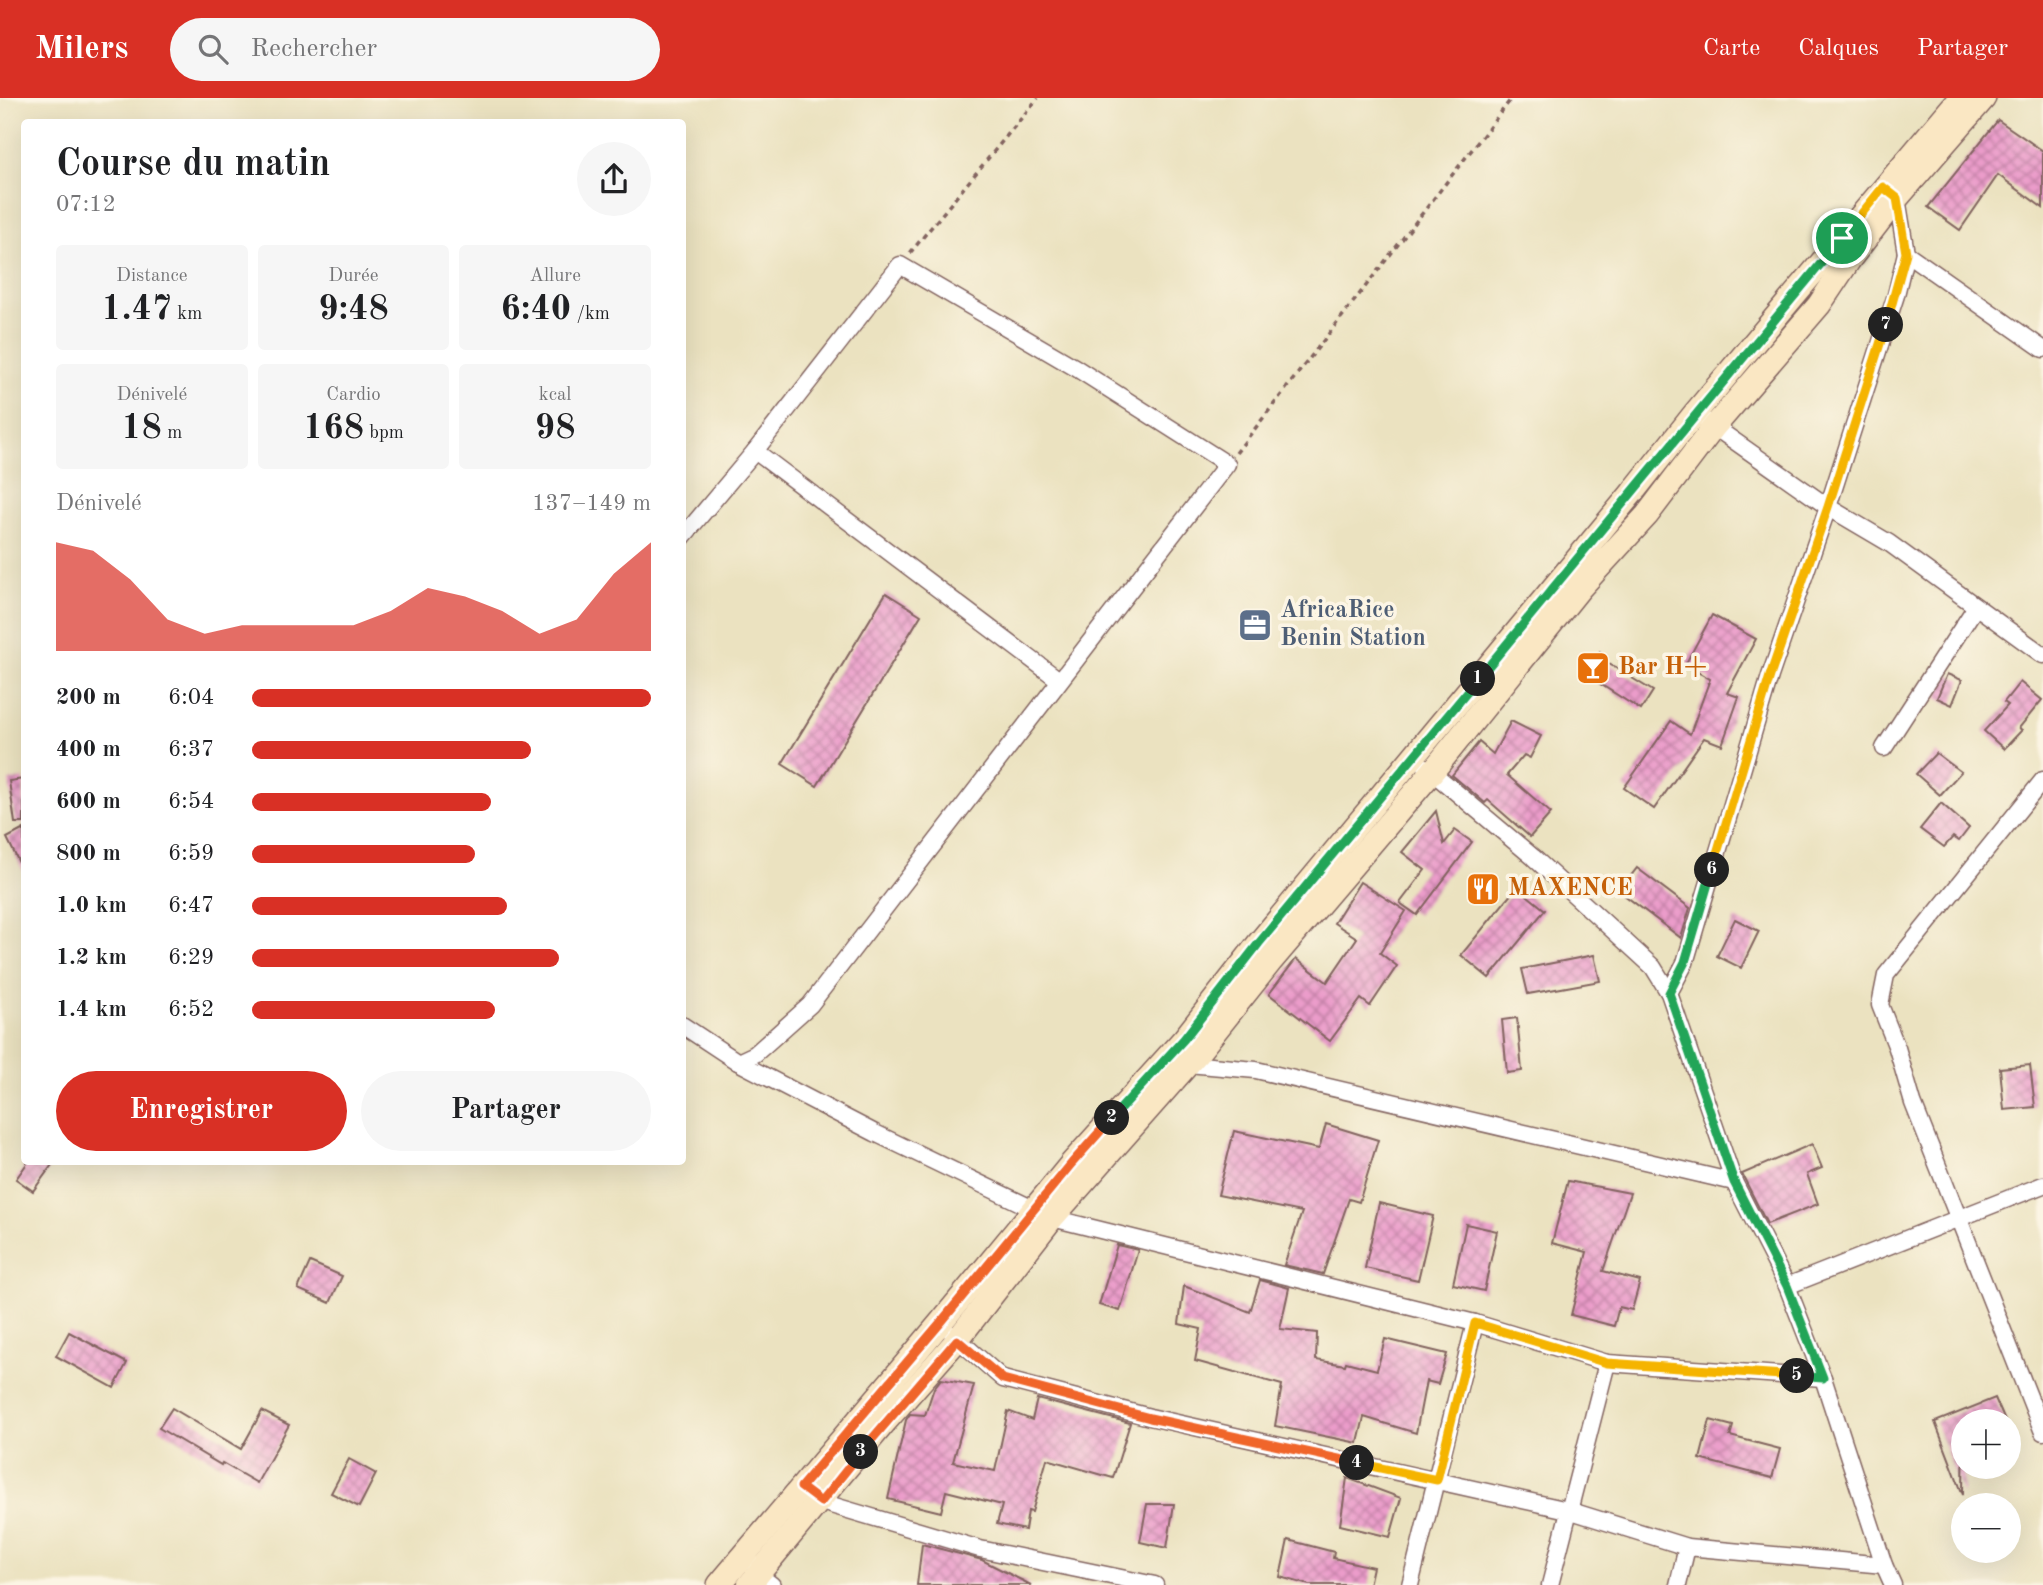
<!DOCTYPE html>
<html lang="fr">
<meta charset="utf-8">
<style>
:root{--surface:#fff;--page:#f6f6f6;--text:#202124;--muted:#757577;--accent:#d93025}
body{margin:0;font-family:"Old Standard TT",serif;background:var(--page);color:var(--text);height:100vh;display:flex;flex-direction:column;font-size:26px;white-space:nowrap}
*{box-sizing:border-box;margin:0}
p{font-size:23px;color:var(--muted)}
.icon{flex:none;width:38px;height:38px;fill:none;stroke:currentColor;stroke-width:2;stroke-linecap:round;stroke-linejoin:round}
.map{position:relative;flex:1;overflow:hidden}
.side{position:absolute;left:21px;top:21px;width:665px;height:1046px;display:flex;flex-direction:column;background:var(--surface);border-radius:7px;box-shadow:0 7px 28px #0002}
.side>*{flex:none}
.buttons{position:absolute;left:1951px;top:1311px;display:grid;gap:14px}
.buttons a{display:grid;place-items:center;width:70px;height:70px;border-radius:50%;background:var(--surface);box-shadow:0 7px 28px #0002;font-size:35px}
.pin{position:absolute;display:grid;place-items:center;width:60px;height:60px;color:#fff;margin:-30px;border:4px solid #fff;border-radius:50%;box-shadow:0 2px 7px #0007}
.km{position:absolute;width:35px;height:35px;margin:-18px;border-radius:50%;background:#222;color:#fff;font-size:19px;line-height:35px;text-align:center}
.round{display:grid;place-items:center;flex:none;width:74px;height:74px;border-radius:37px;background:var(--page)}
.summary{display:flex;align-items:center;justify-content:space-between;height:119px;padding:0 35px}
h1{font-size:38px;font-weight:600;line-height:52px}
.stats{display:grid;grid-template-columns:repeat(3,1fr);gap:10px;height:119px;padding:7px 35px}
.stats div{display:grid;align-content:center;border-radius:7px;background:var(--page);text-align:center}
.stats b{font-size:35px;font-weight:600}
.stats small{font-size:19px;font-weight:400}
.stats p{font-size:19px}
.chart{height:196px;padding:14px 35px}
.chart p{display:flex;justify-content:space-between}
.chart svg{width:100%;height:126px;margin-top:7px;fill:var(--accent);opacity:.7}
.button{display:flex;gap:14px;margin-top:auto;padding:14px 35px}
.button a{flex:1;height:80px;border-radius:42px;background:var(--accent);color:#fff;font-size:28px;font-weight:600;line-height:80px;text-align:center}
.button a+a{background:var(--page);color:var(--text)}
ul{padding:0 35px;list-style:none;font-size:23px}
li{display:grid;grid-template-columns:112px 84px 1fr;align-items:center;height:52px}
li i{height:18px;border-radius:9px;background:var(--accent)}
header{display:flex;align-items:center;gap:42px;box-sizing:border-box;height:98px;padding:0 35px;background:var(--accent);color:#fff}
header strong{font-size:33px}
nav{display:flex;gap:38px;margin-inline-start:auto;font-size:24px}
.search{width:490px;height:63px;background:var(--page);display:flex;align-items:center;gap:18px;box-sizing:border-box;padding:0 24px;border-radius:38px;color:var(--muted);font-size:26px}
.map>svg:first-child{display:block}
</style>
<header>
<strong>Milers</strong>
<div class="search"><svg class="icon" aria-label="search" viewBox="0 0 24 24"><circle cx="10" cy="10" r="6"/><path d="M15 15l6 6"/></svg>Rechercher</div>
<nav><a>Carte</a><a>Calques</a><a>Partager</a></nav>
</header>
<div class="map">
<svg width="2043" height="1487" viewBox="0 0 2043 1487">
<defs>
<pattern id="building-cross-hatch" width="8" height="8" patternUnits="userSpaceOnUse" patternTransform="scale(1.75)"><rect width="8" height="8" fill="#eb9cca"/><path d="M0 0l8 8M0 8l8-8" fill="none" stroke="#c07fa4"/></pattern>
</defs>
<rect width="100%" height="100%" fill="#fcf5e5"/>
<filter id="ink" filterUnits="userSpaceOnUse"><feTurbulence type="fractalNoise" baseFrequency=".0143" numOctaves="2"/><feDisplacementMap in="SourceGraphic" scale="14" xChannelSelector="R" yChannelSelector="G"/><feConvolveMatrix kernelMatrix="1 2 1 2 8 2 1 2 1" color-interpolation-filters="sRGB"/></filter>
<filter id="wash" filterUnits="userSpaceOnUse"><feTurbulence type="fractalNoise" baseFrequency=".00686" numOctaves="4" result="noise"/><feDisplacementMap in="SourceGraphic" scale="28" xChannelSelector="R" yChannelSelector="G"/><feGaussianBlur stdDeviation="1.57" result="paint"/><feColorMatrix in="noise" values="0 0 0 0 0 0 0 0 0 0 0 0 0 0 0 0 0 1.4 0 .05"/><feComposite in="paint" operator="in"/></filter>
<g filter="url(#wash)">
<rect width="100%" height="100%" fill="#ebe2c0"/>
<g id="blocks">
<!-- building -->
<g fill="url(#building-cross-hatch)">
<polygon points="1998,22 2043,53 2043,110 1998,77 1960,132 1928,109"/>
<polygon points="886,495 921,517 817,688 782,666"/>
<polygon points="1712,517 1756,541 1727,595 1739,599 1722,647 1704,640 1654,711 1624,690 1671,623 1690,636 1710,581 1685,567"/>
<polygon points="1600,554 1606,564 1653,593 1641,612 1586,577"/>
<polygon points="1947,576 1962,582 1952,607 1937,600"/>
<polygon points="2020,584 2042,602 2019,630 2022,632 2004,651 1984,633 2008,607 2004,604"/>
<polygon points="1511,623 1541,638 1530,660 1524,657 1507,677 1551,715 1530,739 1488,702 1485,705 1452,677 1479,644 1493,656"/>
<polygon points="1936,655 1961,674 1940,697 1916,676"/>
<polygon points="24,681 24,725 15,725 9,683"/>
<polygon points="1941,705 1969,730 1959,743 1953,739 1944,749 1920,731"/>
<polygon points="1436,713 1444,746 1455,732 1472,744 1417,817 1400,805 1425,772 1402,754"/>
<polygon points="24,731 24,775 7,740"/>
<polygon points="1637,770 1690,810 1681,840 1619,793"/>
<polygon points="1360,784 1406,813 1380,855 1397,868 1370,908 1361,901 1330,943 1269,896 1296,861 1327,884 1357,840 1334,825"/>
<polygon points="1517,789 1545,812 1489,880 1461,857"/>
<polygon points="1735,821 1759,833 1741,870 1717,858"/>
<polygon points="1594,857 1600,883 1528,896 1522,871"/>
<polygon points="1517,920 1522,973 1507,975 1502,922"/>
<polygon points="2030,967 2035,1009 2004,1012 2000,970"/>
<polygon points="1326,1026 1378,1042 1359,1104 1349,1101 1323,1176 1284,1167 1302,1114 1218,1097 1234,1033 1319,1051"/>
<polygon points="1812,1046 1822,1070 1807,1076 1818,1106 1767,1126 1742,1076"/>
<polygon points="28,1064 54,1064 33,1093 16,1081"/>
<polygon points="1568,1083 1630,1095 1603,1173 1640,1183 1632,1212 1619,1209 1614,1228 1571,1217 1587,1154 1552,1145"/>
<polygon points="1379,1105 1433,1118 1418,1182 1365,1170"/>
<polygon points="1466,1126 1497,1133 1484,1193 1453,1186"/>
<polygon points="1117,1147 1138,1152 1120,1213 1099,1207"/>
<polygon points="310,1164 342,1178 330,1205 298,1191"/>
<polygon points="1260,1182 1289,1190 1280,1231 1317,1235 1316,1262 1345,1267 1346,1264 1377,1272 1385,1241 1447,1256 1438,1286 1426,1283 1416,1335 1364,1319 1358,1345 1275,1328 1282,1287 1195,1263 1201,1231 1179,1226 1184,1188 1250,1214"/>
<polygon points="69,1234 127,1265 114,1290 56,1258"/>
<polygon points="941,1281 974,1287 953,1364 995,1373 1008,1313 1032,1322 1037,1301 1130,1325 1113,1380 1047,1361 1032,1414 1028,1413 1025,1432 997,1426 1002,1407 946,1393 941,1414 888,1401 906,1322 910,1316 925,1317 934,1290"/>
<polygon points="1995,1300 2005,1323 1964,1323 1963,1397 1935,1324"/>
<polygon points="172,1310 241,1351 262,1313 289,1327 257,1385 222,1365 221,1367 159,1330"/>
<polygon points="1710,1322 1733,1328 1730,1338 1780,1351 1772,1380 1700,1361"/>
<polygon points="349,1361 376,1376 359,1409 331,1395"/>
<polygon points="1347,1380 1401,1400 1390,1439 1340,1427"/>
<polygon points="1147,1406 1174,1406 1167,1450 1140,1444"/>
<polygon points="1288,1442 1334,1454 1333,1460 1373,1469 1369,1487 1309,1487 1280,1479"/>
<polygon points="922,1446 982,1462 1031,1487 917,1487"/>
</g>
</g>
</g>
<g filter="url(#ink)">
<use href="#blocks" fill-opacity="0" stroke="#82635f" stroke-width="2"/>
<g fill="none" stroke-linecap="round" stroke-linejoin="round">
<!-- street casing -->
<g stroke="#82635f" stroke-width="19">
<g id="street">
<polyline points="1893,97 1897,100 1906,155 2043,251"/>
<polyline points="1706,323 1828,409 1889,445 2043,557"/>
<polyline points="755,353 1059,582"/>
<polyline points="682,440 755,353 900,167 1076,270 1227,366 810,907 755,956 738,964"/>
<polyline points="1884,650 1975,510"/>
<polyline points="1426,669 1533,759 1653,869 1669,895 1734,1084 1787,1188 1823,1280 1884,1467 1893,1487"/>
<polyline points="2043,682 1886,877 1880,907 1897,950 1913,1005 2043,1334"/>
<polyline points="1669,895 1685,865 1770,578 1828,409 1896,197 1906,155"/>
<polyline points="682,927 738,964 875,1035 1052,1120 1475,1225 1607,1265 1823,1280"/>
<polyline points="1184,963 1188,966 1256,972 1734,1084"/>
<polyline points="1787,1188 2043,1087"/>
<polyline points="952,1236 1003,1281 1150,1319 1568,1412 1687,1449 1884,1467"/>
<polyline points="813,1398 821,1404 980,1451 1155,1487"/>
<polyline points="754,1467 759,1477 772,1487"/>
<polyline points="1410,1487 1475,1225"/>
<polyline points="1550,1487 1607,1265"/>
<polyline points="1678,1487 1687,1449"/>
</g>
</g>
<!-- secondary casing -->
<g stroke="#82635f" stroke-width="26">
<g id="secondary">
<polyline points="719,1487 942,1223 1072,1065 1184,941 1259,845 1632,395 1696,314 1960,0"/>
<polyline points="749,1487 884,1325 957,1242 1052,1120 1196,957 1271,863 1432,674 1579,491 1647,417 1713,330 1819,207 1849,162 1897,100 1984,0"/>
</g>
</g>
<!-- path -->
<g stroke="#82635f" stroke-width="3.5" stroke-dasharray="5 5" stroke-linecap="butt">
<polyline points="910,155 1038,0"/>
<polyline points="1236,355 1512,0"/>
</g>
<!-- street -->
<use href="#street" stroke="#fff" stroke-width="16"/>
<!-- secondary -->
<use href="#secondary" stroke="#fae7c3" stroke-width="23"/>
</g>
</g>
<g fill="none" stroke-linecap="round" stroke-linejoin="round" filter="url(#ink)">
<!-- split-1 casing -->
<g stroke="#fff" stroke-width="14">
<polyline id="split-1" points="1478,581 1842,140"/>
</g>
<!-- split-2 casing -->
<g stroke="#fff" stroke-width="14">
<polyline id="split-2" points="1112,1020 1184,941 1259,845 1478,581"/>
</g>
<!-- split-3 casing -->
<g stroke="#fff" stroke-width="14">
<polyline id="split-3" points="861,1354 821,1404 801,1389 942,1223 1072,1065 1112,1020"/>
</g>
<!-- split-4 casing -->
<g stroke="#fff" stroke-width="14">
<polyline id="split-4" points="861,1354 957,1242 1003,1281 1150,1320 1357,1365"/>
</g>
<!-- split-5 casing -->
<g stroke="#fff" stroke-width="14">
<polyline id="split-5" points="1357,1365 1437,1382 1475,1225 1607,1265 1797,1278"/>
</g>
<!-- split-6 casing -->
<g stroke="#fff" stroke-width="14">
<polyline id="split-6" points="1712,772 1685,864 1669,895 1734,1084 1787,1188 1823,1280 1797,1278"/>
</g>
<!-- split-7 casing -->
<g stroke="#fff" stroke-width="14">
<polyline id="split-7" points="1712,772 1770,578 1828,409 1886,227"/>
</g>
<!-- split-8 casing -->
<g stroke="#fff" stroke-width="14">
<polyline id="split-8" points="1842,140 1883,89 1897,100 1906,155 1886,227"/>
</g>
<!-- split-1 -->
<use href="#split-1" stroke="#22a559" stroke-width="9"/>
<!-- split-2 -->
<use href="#split-2" stroke="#22a559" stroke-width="9"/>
<!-- split-3 -->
<use href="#split-3" stroke="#f0652b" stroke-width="9"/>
<!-- split-4 -->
<use href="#split-4" stroke="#f0652b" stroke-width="9"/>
<!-- split-5 -->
<use href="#split-5" stroke="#f5b400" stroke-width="9"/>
<!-- split-6 -->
<use href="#split-6" stroke="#22a559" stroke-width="9"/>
<!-- split-7 -->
<use href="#split-7" stroke="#f5b400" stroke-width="9"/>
<!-- split-8 -->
<use href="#split-8" stroke="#f5b400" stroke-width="9"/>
</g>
<!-- icons -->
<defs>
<g id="office-square" transform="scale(1.75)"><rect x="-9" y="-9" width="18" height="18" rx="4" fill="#5c6f8a" stroke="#fcf5e5"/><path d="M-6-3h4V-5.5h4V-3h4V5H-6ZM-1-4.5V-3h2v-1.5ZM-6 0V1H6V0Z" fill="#fff"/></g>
<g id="bar-square" transform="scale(1.75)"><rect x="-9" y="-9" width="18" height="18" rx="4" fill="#e8710a" stroke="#fcf5e5"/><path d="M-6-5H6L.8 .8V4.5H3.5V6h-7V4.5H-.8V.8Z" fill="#fff"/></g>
<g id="restaurant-square" transform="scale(1.75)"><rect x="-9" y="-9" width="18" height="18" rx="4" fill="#e8710a" stroke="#fcf5e5"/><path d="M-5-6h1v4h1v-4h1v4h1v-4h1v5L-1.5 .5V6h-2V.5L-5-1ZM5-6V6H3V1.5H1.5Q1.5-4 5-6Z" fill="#fff"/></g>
</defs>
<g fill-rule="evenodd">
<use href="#office-square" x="1255" y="527"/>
<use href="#bar-square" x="1593" y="570"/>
<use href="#restaurant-square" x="1483" y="791"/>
</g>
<g text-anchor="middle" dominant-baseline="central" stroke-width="7" stroke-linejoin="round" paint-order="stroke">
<!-- service labels -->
<g font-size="24" font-weight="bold" fill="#4e5e75" stroke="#fcf5e5" text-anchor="start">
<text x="1280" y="513">AfricaRice<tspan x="1280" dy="28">Benin Station</tspan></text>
</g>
<!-- food labels -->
<g font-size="24" font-weight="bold" fill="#c56008" stroke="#fcf5e5" text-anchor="start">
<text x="1618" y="570">Bar H+</text>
<text x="1508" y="791">MAXENCE</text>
</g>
</g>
</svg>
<div class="buttons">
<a>+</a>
<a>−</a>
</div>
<div class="pin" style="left:1842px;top:140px;background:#1e9e55"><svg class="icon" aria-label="arrive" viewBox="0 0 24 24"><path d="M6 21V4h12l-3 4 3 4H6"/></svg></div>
<b class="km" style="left:1478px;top:581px">1</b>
<b class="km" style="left:1112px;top:1020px">2</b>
<b class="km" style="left:861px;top:1354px">3</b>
<b class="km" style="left:1357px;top:1365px">4</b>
<b class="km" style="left:1797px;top:1278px">5</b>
<b class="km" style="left:1712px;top:772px">6</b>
<b class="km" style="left:1886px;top:227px">7</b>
<section class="side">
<div class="summary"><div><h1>Course du matin</h1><p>07:12</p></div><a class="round"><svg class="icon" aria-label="share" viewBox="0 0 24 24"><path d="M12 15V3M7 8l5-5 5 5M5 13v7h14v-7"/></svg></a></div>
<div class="stats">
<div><p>Distance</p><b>1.47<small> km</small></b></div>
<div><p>Durée</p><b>9:48</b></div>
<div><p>Allure</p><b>6:40<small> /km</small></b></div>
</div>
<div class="stats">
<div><p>Dénivelé</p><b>18<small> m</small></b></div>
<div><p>Cardio</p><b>168<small> bpm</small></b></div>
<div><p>kcal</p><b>98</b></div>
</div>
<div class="chart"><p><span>Dénivelé</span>137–149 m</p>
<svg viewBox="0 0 160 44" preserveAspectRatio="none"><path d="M0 44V6L10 9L20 19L30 33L40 38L50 35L60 35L70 35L80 35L90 30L100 22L110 25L120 30L130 38L140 33L150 17L160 6V44z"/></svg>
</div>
<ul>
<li><b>200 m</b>6:04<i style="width:100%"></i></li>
<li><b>400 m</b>6:37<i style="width:70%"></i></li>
<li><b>600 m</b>6:54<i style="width:60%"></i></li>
<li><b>800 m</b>6:59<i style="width:56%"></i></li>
<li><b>1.0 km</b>6:47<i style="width:64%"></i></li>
<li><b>1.2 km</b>6:29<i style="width:77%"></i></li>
<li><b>1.4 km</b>6:52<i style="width:61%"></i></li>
</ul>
<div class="button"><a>Enregistrer</a><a>Partager</a></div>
</section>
</div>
